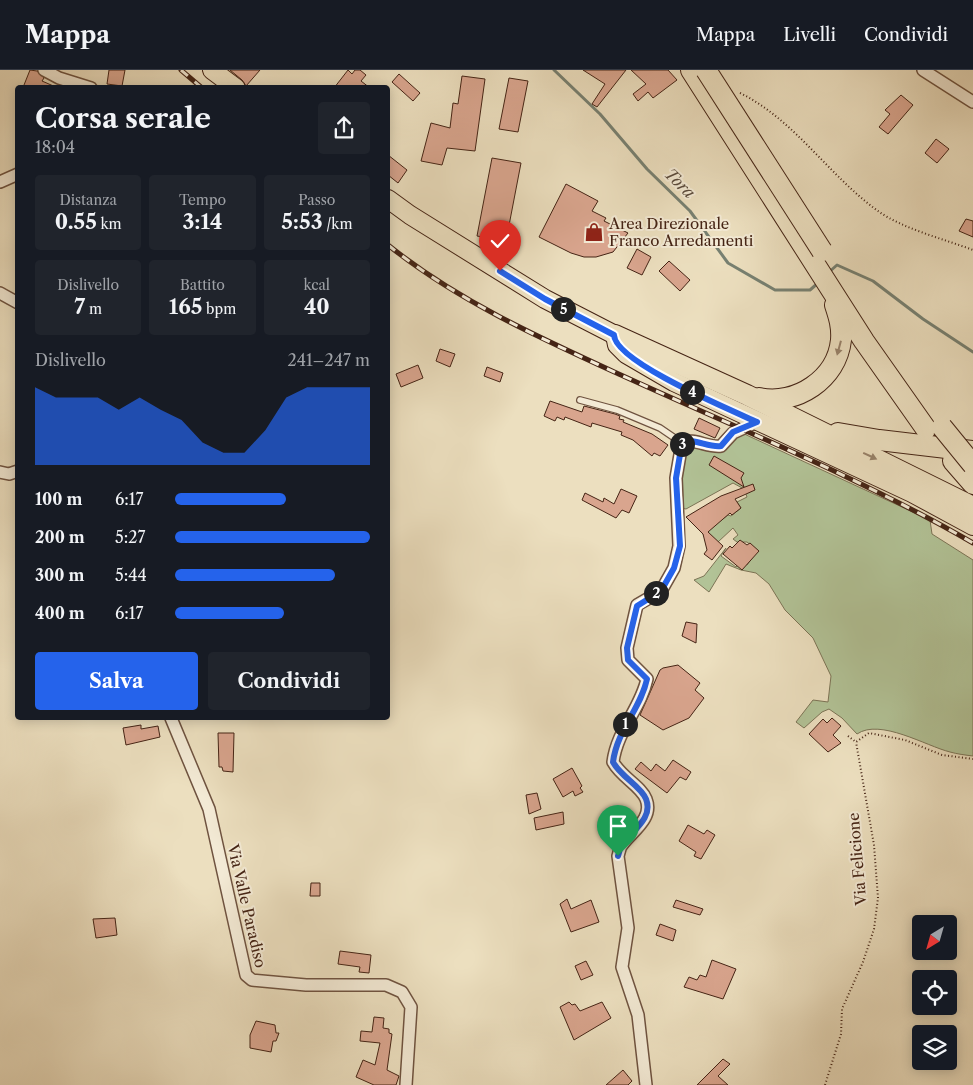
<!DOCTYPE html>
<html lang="it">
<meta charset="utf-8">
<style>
:root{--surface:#171b24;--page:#20242c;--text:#f1f3f6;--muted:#9ea1a6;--line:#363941;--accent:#2563eb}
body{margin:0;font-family:"Libre Caslon Text",serif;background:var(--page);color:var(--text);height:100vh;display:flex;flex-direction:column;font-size:19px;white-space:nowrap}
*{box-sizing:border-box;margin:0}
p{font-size:16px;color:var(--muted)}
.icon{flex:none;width:28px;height:28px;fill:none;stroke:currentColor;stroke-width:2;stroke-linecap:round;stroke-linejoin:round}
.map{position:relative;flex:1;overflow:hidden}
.side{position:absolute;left:15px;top:15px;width:375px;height:635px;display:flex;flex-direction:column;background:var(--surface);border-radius:5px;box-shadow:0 2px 12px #0003}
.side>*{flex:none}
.needle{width:32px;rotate:217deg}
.buttons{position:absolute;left:912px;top:845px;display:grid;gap:10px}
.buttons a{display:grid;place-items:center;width:45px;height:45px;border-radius:5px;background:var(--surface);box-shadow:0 2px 12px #0003;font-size:25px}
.pin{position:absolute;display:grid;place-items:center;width:42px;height:42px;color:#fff;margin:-51px -21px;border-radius:50% 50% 50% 0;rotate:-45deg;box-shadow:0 0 5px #0007}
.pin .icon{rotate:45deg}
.km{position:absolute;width:25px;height:25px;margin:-12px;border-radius:50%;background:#222;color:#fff;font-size:14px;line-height:25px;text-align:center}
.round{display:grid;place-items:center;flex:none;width:52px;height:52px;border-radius:5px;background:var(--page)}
.headline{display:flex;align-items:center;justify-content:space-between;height:85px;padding:0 20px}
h1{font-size:28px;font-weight:800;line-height:38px}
.figures{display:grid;grid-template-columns:repeat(3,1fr);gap:8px;height:85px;padding:5px 20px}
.figures div{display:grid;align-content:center;border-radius:5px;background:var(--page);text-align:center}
.figures b{font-size:21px;font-weight:800}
.figures small{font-size:14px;font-weight:400}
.figures p{font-size:14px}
.chart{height:140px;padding:10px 20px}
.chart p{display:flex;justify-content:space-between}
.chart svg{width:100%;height:90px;margin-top:5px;fill:var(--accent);opacity:.7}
.button{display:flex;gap:10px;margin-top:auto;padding:10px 20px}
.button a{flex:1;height:58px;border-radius:5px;background:var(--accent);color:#fff;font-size:20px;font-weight:800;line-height:58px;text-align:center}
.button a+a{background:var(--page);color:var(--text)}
ul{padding:0 20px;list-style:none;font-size:16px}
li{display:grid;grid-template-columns:80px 60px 1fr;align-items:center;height:38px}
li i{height:12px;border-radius:6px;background:var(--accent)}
header{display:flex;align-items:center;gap:30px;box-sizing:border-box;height:70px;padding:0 25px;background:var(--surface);border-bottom:1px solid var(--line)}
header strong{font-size:24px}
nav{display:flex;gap:28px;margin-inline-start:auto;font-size:18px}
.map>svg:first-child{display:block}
</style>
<header>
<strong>Mappa</strong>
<nav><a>Mappa</a><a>Livelli</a><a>Condividi</a></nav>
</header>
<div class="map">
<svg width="973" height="1015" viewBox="0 0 973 1015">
<rect width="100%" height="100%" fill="#ecdfbf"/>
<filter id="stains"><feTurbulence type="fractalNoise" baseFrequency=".004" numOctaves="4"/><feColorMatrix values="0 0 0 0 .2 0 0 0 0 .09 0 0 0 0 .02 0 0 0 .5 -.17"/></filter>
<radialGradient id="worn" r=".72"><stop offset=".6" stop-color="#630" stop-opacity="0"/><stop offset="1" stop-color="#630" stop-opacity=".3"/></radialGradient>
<!-- green -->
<path fill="#b2c397" stroke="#7c7456" d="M740,362L930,450L932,464L973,490V686C965,685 957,684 950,682C926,676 880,648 857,664L842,648L829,639L822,642L804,658L796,652L813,630L828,632L831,606L813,568L785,540L769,514L756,503L741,500L726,494L709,522L694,510L704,506L726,478L721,486L736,497L741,491L747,495L757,480L747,472H737L733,469L738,465L733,458L718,472L706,468L703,464L728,445L731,446L741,438L737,432L747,427L744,419L733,413L686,439L681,438L682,374L712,380Z"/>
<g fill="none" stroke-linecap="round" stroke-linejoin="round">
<!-- stream -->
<g stroke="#778071" stroke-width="3">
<polyline points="554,0 600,44 647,99 690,141 728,193 775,220 810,220 818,213"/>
<polyline points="828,203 837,195 873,211 923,249 973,282"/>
</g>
</g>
<!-- building -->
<g fill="#d9a58e" stroke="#452415">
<polygon points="30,0 37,1 44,8 42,11 58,18 27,18 24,15"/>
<polygon points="109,0 125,0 122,16 107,14"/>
<polygon points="230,0 260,0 246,16 242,10"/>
<polygon points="348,0 352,4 355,0 360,0 366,5 361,11 370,18 334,18"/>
<polygon points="583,0 626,0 597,37 592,34 605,14"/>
<polygon points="631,0 668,0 677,10 653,28 648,22 638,31 633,24 646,14"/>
<polygon points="399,4 420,23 413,31 392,12"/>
<polygon points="462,6 485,9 475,81 447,78 442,95 421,91 431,53 450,58 453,33 458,34"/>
<polygon points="509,8 528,11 518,62 499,59"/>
<polygon points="901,25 913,35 888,64 879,57 890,44 885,40"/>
<polygon points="936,69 949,79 937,93 925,83"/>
<polygon points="388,85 407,100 398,113 388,105"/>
<polygon points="492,88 521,93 506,171 477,166"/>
<polygon points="566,114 598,131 592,141 606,148 604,151 628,163 613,182 596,187 584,187 571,183 539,167"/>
<polygon points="966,149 973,151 973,167 959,161"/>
<polygon points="637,179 651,187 642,205 627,198"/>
<polygon points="669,191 690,210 680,221 659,201"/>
<polygon points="440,279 455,284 450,297 436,291"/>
<polygon points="418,295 423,308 401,317 396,304"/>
<polygon points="487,297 503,303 500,312 484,306"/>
<polygon points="550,331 582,342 584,336 615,344 620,346 619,349 624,350 623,352 652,364 668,375 660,386 654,383 652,386 633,370 621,365 622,362 592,353 591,357 565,347 564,350 557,347 555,351 544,346"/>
<polygon points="699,348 720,358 715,368 694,359"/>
<polygon points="714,386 744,403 741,408 744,417 709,395"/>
<polygon points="753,414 755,420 735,429 741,438 732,445 730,443 708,462 723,476 712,490 704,484 707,480 703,464 686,447 721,426"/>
<polygon points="621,419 637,426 629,443 622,440 616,448 582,430 585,423 603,432 604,428 614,434"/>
<polygon points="740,470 747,475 750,473 759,481 742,500 723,484 730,476 732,478"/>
<polygon points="686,552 697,554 696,573 682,566"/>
<polygon points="678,595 700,613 695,620 704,628 689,648 663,660 640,645 660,600 663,598"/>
<polygon points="832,648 841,656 833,665 841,673 828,682 809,664 823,649 827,653"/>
<polygon points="141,655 141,659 158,656 160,667 126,675 123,658"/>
<polygon points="218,663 234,663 233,702 223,701 222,697 219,697"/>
<polygon points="673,690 691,702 686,710 680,707 667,723 635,699 641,692 651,701 656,694 665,701"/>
<polygon points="572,698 582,716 580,718 583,722 575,726 573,721 563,727 553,709"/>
<polygon points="537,723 541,739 529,744 526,725"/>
<polygon points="563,742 564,754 536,760 534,748"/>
<polygon points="688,755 704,764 707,760 715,765 701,789 694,786 696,782 679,771"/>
<polygon points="311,813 320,813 320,826 310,826"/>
<polygon points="567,829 571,839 591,830 599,852 571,862 560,834"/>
<polygon points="676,830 703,839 700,845 673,837"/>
<polygon points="115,848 117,865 96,868 93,849"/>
<polygon points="660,854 676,860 673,871 656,865"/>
<polygon points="340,881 371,885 369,903 359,902 360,897 338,894"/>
<polygon points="712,890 736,899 723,929 684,917 689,907 697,910 700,905 706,907"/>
<polygon points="586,891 593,905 581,910 575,896"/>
<polygon points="569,932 572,935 575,934 580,941 602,932 611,948 574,970 560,937"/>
<polygon points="374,947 384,948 383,958 389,959 389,963 392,964 387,1000 399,1006 396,1015 374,1015 356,1007 363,990 375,995 380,973 360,971 361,961 372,962"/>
<polygon points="256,951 275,955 276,963 279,963 276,971 273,971 271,982 250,978 250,965"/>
<polygon points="723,989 730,994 718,1006 728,1015 697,1015"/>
<polygon points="623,1000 632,1011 628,1015 606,1015"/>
</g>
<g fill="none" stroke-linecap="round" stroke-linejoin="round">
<!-- service casing -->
<g stroke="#6f5340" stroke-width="8">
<polyline id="service" points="580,330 617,340 660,358 682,373"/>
</g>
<!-- minor casing -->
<g stroke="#6f5340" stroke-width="14">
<g id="minor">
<polyline points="44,0 59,8 91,18"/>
<polyline points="923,0 973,32"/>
<polyline points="0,112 18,104"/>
<polyline points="0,223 18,233"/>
<polyline points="0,402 9,404 18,401"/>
<polyline points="171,648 209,739 246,905 252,910 306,915 386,915 402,922 411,937 406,1015"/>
<path d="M646,1015L638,945L622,897L628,858L618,786C619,783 620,777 622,775C631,762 654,749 646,729C641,716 621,707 613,692C617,660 641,638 647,609L628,590L627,578L637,535L661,521L674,498L679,476L676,408L682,373C693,367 708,378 721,376L733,363L757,352"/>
</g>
</g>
<!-- primary casing -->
<g stroke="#452415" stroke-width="20">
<g id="primary">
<polyline points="212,0 236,18"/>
<polyline points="388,129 410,145 545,229 615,265 617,275 626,284 674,312 912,423 973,456"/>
</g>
</g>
<!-- motorway casing -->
<g stroke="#452415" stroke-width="22">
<g id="motorway">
<polyline points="691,0 864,271 926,359"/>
<polyline points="615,265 747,325 973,437"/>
<path d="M759,328C796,336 837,309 841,270C842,257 839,247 835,235"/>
<polyline points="838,363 879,370 972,381"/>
<polyline points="953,391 973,414"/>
</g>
</g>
<!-- path -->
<g stroke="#452415" stroke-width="2" stroke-dasharray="1 2.5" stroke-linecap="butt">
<path d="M740,23C795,50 829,106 878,141C903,159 944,169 973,180"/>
<polyline points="848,666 856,672 869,663 905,670 942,685 973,689"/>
<polyline points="825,1015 841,964 842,939 863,892 874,859 878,828 874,775 856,672"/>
</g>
<!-- service -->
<use href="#service" stroke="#f3ead5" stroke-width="5.5"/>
<!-- minor -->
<use href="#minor" stroke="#f3ead5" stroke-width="11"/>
<!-- primary -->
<use href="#primary" stroke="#ecdfbf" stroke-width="18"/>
<!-- motorway -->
<use href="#motorway" stroke="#ecdfbf" stroke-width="20"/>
<!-- rail casing -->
<g stroke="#452415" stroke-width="5">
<g id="rail">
<polyline points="181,0 202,18"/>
<path d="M388,175C458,231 540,268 621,305C739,359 861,408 973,473"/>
</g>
</g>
<!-- rail -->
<use href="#rail" stroke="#f3ead5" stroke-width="3" stroke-dasharray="9" stroke-linecap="butt"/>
<!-- motorway-bridge casing -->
<g stroke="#452415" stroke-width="22" stroke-linecap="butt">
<g id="motorway-bridge">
<polyline points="706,0 822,181"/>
<polyline points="942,357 973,395"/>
</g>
</g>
<!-- motorway-bridge -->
<use href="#motorway-bridge" stroke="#ecdfbf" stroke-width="20"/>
</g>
<!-- one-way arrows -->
<defs><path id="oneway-solid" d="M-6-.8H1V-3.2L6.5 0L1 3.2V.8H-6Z" transform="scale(1.25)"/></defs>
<g fill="#98826a">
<use href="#oneway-solid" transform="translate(839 278) rotate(105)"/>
<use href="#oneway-solid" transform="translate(870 386) rotate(25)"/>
</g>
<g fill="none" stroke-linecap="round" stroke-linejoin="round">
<!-- route casing -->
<g stroke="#fff" stroke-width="10">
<path id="route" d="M500,201L545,229L614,265C615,292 731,340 757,352L733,362L721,376C708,378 693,367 682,373L676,408L680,476L674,498L661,521L637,536L627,578L628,590L647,609C641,638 617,660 613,692C621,707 641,716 646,729C654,749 630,762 622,775C620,777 619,783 618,786"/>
</g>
<!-- route -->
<use href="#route" stroke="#2563eb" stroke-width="6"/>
</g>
<!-- icons -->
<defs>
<g id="shop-bare" transform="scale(1.5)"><path d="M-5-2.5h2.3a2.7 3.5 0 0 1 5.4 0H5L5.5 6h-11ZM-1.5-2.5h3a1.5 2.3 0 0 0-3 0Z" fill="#8f2418" stroke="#f3ead5" stroke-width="2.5" paint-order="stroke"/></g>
</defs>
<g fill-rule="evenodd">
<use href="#shop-bare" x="594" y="162"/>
</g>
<g text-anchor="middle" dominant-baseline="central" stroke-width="4" stroke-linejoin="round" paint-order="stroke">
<!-- poi labels -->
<g font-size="15" fill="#452415" stroke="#f3ead5" text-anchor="start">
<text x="609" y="153">Area Direzionale<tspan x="609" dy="17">Franco Arredamenti</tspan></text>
</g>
<!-- street labels -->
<g font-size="15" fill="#452415" stroke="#f3ead5">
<text transform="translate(857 789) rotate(-95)">Via Felicione</text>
<text transform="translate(247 836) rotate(77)">Via Valle Paradiso</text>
</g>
<!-- water labels -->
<g font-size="16" font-style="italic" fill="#5a4a3b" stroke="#f3ead5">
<text transform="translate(680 113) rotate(44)">Tora</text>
</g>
</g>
<rect width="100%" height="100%" filter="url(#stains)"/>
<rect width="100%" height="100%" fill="url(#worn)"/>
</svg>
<div class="buttons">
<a><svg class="needle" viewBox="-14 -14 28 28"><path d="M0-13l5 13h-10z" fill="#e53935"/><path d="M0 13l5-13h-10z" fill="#9ea1a6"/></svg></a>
<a><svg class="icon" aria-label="locate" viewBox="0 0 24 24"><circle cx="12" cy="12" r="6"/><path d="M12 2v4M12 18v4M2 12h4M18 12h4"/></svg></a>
<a><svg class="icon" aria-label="layers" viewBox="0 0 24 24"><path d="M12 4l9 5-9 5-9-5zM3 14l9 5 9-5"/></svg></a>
</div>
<div class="pin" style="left:618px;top:786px;background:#1e9e55"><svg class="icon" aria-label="arrive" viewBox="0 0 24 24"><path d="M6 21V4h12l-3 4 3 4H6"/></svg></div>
<div class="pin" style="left:500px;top:201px;background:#d93025"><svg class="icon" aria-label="check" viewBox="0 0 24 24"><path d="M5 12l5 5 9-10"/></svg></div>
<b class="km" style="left:625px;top:654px">1</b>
<b class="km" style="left:656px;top:523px">2</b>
<b class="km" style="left:682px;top:374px">3</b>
<b class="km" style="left:692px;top:322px">4</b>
<b class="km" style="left:563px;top:239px">5</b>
<section class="side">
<div class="headline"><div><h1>Corsa serale</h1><p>18:04</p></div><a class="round"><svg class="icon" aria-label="share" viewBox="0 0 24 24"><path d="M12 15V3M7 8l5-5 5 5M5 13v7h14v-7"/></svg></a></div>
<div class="figures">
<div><p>Distanza</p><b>0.55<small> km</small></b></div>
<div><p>Tempo</p><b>3:14</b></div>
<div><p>Passo</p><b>5:53<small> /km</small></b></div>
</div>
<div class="figures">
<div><p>Dislivello</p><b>7<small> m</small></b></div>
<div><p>Battito</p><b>165<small> bpm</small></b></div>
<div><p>kcal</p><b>40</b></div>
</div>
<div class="chart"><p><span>Dislivello</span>241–247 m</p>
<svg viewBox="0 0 160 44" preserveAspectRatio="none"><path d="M0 44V6L10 11L20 11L30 11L40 17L50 11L60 17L70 22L80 33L90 38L100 38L110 27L120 11L130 6L140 6L150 6L160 6V44z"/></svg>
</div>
<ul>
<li><b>100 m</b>6:17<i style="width:57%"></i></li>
<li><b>200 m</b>5:27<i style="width:100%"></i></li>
<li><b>300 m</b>5:44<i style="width:82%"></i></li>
<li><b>400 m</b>6:17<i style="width:56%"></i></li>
</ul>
<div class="button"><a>Salva</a><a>Condividi</a></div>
</section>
</div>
